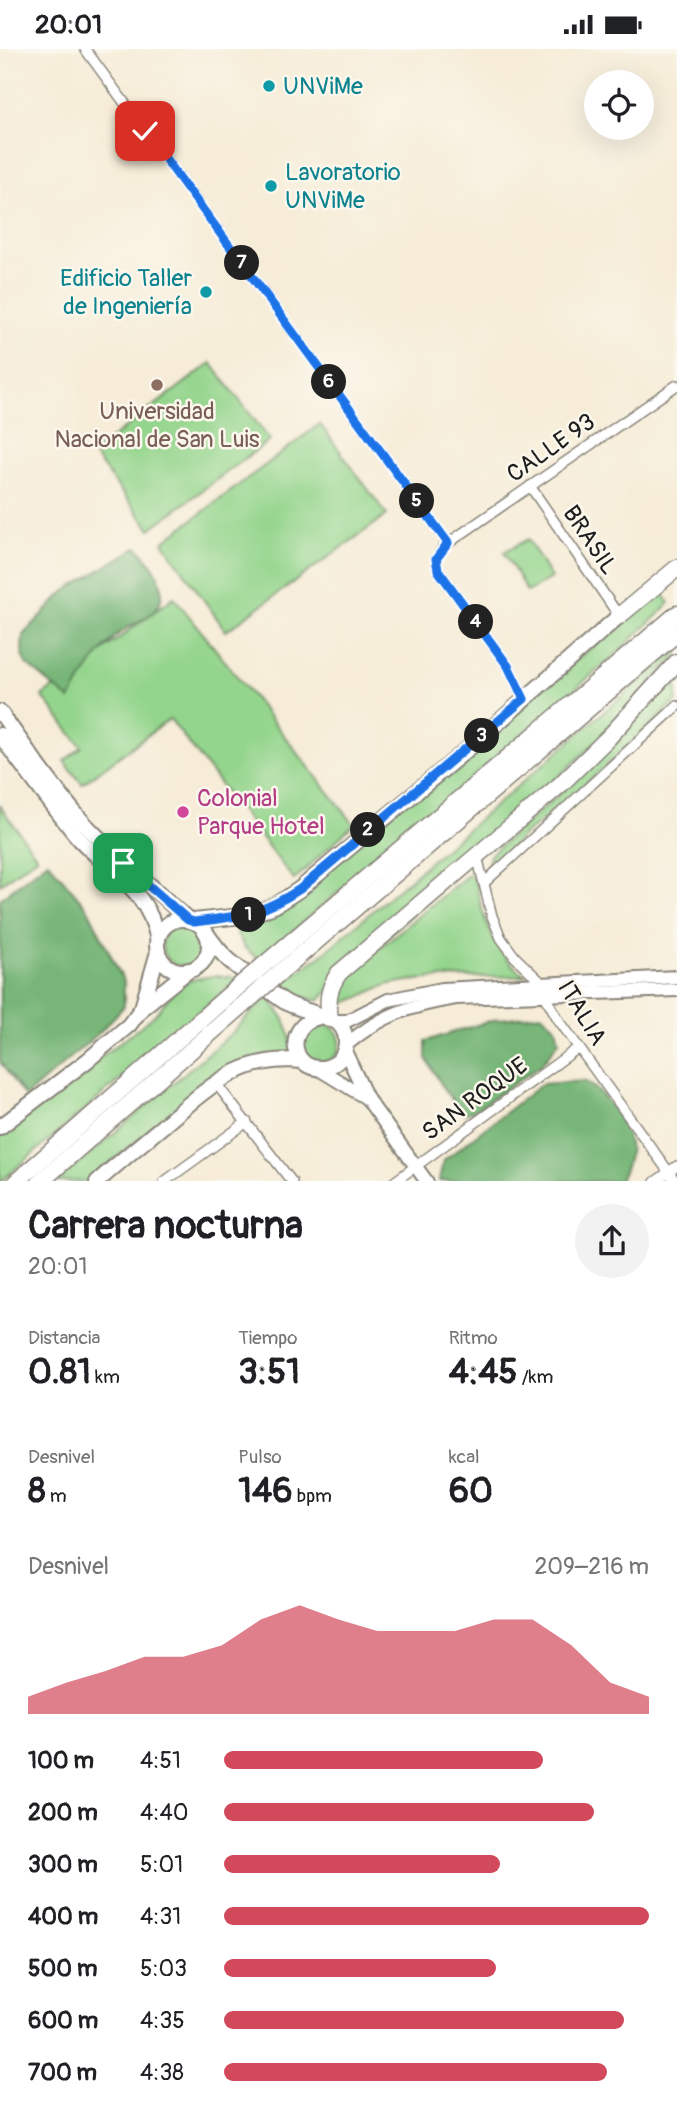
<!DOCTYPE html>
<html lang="es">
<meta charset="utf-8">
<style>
:root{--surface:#fff;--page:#f2f2f2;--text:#202124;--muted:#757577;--accent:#d1495b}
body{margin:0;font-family:Pangolin,sans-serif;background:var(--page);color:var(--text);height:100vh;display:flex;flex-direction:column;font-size:26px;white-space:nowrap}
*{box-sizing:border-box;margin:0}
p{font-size:23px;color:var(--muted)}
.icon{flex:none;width:38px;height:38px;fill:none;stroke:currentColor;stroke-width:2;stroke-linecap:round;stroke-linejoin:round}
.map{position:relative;height:1132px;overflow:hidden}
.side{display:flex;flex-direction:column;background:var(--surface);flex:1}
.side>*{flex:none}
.fabs{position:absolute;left:584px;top:21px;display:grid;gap:14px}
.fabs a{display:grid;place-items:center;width:70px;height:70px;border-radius:50%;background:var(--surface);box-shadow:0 7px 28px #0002;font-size:35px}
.pin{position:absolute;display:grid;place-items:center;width:60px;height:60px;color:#fff;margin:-30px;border-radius:14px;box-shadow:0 4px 10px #0006}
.km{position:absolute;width:35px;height:35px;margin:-18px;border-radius:50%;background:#222;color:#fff;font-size:19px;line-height:35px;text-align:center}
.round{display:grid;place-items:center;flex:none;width:74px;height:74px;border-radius:37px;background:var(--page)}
.headline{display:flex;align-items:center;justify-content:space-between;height:119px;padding:0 28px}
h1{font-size:38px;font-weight:700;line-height:52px}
.metrics{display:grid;grid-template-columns:repeat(3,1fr);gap:10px;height:119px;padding:7px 28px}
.metrics div{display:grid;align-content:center}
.metrics b{font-size:35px;font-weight:700}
.metrics small{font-size:19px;font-weight:400}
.metrics p{font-size:19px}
.chart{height:196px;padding:14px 28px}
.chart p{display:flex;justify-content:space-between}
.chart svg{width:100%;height:126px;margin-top:7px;fill:var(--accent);opacity:.7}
ul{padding:0 28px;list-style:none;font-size:23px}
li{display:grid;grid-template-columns:112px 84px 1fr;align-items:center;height:52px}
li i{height:18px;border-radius:9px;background:var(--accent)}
.status{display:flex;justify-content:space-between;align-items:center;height:49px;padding:0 35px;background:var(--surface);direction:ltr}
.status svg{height:19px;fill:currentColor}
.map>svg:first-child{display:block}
</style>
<div class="status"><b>20:01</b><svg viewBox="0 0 49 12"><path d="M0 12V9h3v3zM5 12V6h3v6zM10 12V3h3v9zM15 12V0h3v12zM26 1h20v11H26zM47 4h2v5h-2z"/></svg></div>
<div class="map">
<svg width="677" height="1133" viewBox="0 0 677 1133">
<rect width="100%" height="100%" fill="#fbf7ec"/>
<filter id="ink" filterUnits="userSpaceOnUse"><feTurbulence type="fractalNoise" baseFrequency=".0143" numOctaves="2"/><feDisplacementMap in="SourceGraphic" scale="14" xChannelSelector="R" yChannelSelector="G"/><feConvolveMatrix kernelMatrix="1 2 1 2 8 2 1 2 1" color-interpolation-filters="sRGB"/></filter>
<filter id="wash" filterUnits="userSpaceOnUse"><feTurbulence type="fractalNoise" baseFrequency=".00686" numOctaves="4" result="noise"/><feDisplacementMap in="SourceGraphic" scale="28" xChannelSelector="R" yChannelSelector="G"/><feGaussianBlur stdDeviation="1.57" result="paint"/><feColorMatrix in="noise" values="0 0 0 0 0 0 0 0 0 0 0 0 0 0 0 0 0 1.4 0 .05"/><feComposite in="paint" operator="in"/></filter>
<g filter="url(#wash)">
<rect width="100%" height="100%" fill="#f6ecd7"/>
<!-- green -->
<g fill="#94d58d" stroke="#587854" stroke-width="2">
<polygon points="211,314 270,391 150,480 92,404"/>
<polygon points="320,375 387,466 226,582 163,493"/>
<polygon points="528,490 551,529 527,543 504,503"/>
<polygon points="661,542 669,553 666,558 616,605 259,911 244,898 232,875 255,872"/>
<polygon points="174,548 354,775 294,831 170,670 82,735 64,712 82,698 42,647"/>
<path d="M677,600V606L596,693L319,951C304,950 292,946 282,935L325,903Z"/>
<polygon points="677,627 677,652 574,746 520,789 491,821 487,819 490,806 588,720"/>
<polygon points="0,757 37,808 0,835"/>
<path d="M469,825C479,832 478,849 482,860C490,887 502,911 526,927C484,929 439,926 396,934C376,937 361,950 341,955L335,949L342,930Z"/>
<circle cx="183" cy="896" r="21"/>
<path d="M230,927L238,930L0,1133V1086L150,970C161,961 171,943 180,937C194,927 214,927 230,927Z"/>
<path d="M267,947C284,966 291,981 293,1006H275L249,1010L214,1026L89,1132L57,1133L233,983Z"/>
<circle cx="320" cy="994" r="20"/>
</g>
<!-- forest -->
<g fill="#77b678" stroke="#4a694a" stroke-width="2">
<path d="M137,498C153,514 175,544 152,564C140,573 126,578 115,588C96,606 82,628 70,651L26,615L22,602L23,586L64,543Z"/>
<polygon points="48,812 88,860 124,933 124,957 100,983 25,1048 0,1013 0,850"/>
<polygon points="541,965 556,978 559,992 541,1016 476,1061 464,1065 445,1042 426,1009 426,992 493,971"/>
<path d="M584,1032C604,1042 625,1072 629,1095C631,1107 625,1123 619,1132H439L443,1112L542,1035Z"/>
</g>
</g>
<g filter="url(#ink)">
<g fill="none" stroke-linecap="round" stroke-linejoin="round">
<!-- street casing -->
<g stroke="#89847a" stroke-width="12">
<g id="street">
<polyline points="85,0 448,494"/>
<polyline points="530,437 619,567"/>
<polyline points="524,650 508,617 438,521 436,510 444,497 677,336"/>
<polyline points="477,807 492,867 501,889 515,908 542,934 544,945 558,970 676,1133"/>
<polyline points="484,834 677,657"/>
<polyline points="215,1033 292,1133"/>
<polyline points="164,1133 247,1073"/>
<polyline points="394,1133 578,999"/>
<polyline points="655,1133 677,1117"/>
</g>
</g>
<!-- secondary casing -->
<g stroke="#89847a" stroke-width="16">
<g id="secondary">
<polyline points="336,972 347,972 388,951 442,940 677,928"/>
<path d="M346,996C381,966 412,956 456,949L677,941"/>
<polyline points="345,1002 368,1051 427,1133"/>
<polyline points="317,1019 368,1050"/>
</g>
</g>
<!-- primary casing -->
<g stroke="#89847a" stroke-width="18">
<g id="primary">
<path d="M0,663C26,699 51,737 81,771C114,807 153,837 188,871"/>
<path d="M0,686C25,720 50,754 76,786C109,824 147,837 158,891"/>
<circle cx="183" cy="896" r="26"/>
<polyline points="194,872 252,866 276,856 300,840 475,694 619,567"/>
<path d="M205,882C224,911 236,917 263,937C272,943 280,951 289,955C301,961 331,968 339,975C352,989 346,1013 327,1018C293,1027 281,977 319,968"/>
<polyline points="143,958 189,921"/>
<polyline points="0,1078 88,1011 129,976 142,959 158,903"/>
<path d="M97,1133C119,1113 141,1095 164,1076C207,1040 241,1005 302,1012"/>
</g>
</g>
<!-- highway casing -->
<g stroke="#89847a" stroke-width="19">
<g id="highway">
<polyline points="619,567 677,519"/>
<polyline points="265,915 677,565"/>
<polyline points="278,925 677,584"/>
<path d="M330,970C327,951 328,940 339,924L561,735L609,688L677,613"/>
<polyline points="16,1133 239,937"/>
<polyline points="40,1133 253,947"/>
</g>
</g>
<!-- street -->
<use href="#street" stroke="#fff" stroke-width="9"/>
<!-- secondary -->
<use href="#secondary" stroke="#fff" stroke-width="12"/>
<!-- primary -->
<use href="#primary" stroke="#fff" stroke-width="14"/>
<!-- highway -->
<use href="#highway" stroke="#fff" stroke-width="16"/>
<!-- highway-bridge casing -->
<g stroke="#89847a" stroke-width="19" stroke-linecap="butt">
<g id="highway-bridge">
<polyline points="239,937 265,915"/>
<polyline points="253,947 278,925"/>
</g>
</g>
<!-- highway-bridge -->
<use href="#highway-bridge" stroke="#fff" stroke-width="16"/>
</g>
</g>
<g fill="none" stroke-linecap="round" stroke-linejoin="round" filter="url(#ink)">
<!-- route casing -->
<g stroke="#fff" stroke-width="14">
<path id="route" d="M123,814L188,871L194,873C241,867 259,867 300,840L524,650L508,617L438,521L436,510L448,494L145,82"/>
</g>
<!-- route -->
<use href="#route" stroke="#1a73e8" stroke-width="9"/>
</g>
<!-- markers -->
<g fill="#0f9aa8" stroke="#fbf7ec" stroke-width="2.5">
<circle cx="269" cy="37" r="7"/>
<circle cx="271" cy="137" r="7"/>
<circle cx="206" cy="243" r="7"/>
</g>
<circle fill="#8d6e63" stroke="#fbf7ec" stroke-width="2.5" cx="157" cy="336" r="7"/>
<circle fill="#d1479c" stroke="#fbf7ec" stroke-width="2.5" cx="183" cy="763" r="7"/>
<g text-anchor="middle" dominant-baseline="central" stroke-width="5" stroke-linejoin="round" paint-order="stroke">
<!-- culture labels -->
<g font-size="24" fill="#0d838f" stroke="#fbf7ec" text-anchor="start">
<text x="283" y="37">UNViMe</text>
<text x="285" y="123">Lavoratorio<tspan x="285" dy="28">UNViMe</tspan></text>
<text x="192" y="229" text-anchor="end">Edificio Taller<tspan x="192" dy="28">de Ingeniería</tspan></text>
</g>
<!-- education labels -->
<g font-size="24" fill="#785e54" stroke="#fbf7ec">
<text x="157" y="362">Universidad<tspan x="157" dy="28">Nacional de San Luis</tspan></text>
</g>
<!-- street labels -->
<g font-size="24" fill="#1c1c1c" stroke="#fbf7ec">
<text transform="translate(551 399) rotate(-35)">CALLE 93</text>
<text transform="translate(590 491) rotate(56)">BRASIL</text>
<text transform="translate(582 964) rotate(59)">ITALIA</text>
<text transform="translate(475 1050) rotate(-36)">SAN ROQUE</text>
</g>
<!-- hotel labels -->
<g font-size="24" fill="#b23c85" stroke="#fbf7ec" text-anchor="start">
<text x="197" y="749">Colonial<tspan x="197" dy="28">Parque Hotel</tspan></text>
</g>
</g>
</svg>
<div class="fabs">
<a><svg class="icon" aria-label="locate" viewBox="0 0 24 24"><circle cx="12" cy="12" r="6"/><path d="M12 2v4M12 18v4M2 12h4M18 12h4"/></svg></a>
</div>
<div class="pin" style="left:123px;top:814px;background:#1e9e55"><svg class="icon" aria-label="arrive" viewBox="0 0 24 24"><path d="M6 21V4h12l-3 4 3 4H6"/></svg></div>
<div class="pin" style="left:145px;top:82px;background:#d93025"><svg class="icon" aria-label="check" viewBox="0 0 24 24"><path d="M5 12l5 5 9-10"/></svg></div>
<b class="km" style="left:249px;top:866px">1</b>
<b class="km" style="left:368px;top:781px">2</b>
<b class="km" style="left:482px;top:687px">3</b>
<b class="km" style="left:476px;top:573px">4</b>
<b class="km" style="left:417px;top:452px">5</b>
<b class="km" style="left:329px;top:333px">6</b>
<b class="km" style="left:242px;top:214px">7</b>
</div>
<section class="side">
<div class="headline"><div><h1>Carrera nocturna</h1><p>20:01</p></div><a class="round"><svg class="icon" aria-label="share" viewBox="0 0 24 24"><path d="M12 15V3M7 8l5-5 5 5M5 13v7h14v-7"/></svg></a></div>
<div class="metrics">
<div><p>Distancia</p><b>0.81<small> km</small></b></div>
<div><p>Tiempo</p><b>3:51</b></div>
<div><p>Ritmo</p><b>4:45<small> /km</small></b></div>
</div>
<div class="metrics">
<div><p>Desnivel</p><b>8<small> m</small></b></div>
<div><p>Pulso</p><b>146<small> bpm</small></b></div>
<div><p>kcal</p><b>60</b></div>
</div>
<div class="chart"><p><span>Desnivel</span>209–216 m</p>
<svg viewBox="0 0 160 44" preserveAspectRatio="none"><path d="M0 44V38L10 33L20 29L30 24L40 24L50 20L60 11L70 6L80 11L90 15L100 15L110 15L120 11L130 11L140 20L150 33L160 38V44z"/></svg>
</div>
<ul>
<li><b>100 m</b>4:51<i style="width:75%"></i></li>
<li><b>200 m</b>4:40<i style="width:87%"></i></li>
<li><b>300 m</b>5:01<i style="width:65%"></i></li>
<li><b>400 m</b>4:31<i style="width:100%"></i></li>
<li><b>500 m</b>5:03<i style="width:64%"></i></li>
<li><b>600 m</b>4:35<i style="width:94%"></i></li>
<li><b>700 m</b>4:38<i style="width:90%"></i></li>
</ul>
</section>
